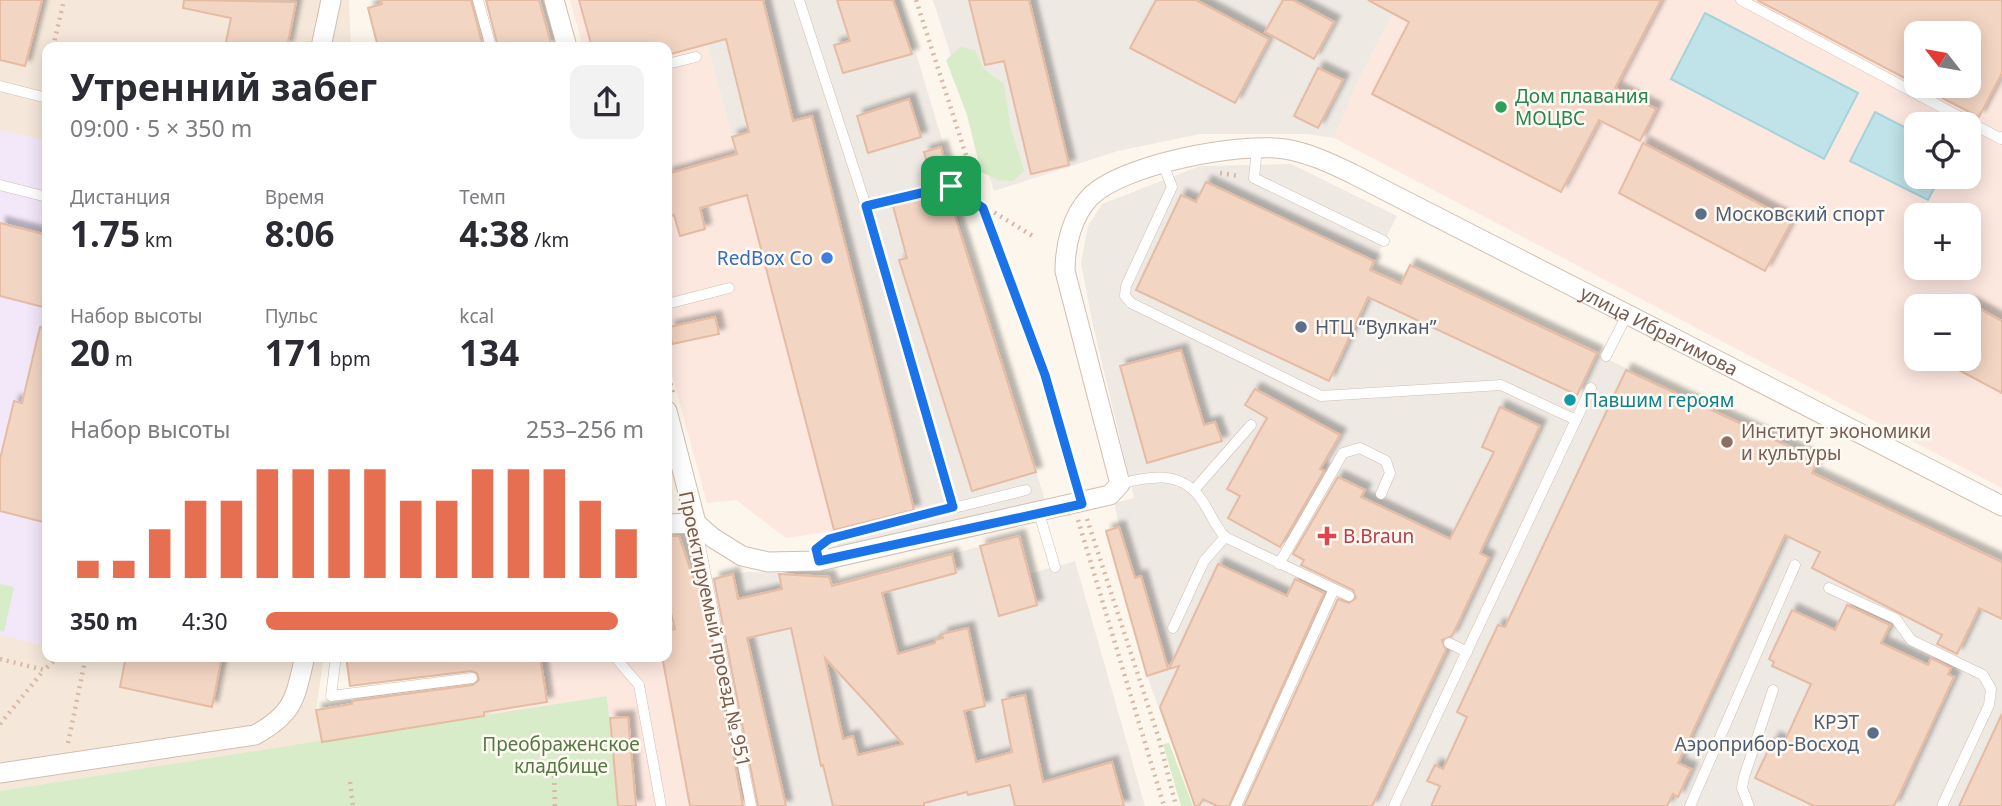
<!DOCTYPE html>
<html lang="ru">
<meta charset="utf-8">
<style>
:root{--surface:#fff;--page:#f2f2f3;--text:#2b2b33;--muted:#7c7c81;--accent:#e76f51}
body{margin:0;font-family:"Noto Sans",sans-serif;background:var(--page);color:var(--text);height:100vh;display:flex;flex-direction:column;font-size:26px;white-space:nowrap}
*{box-sizing:border-box;margin:0}
p{font-size:23px;color:var(--muted)}
.icon{flex:none;width:38px;height:38px;fill:none;stroke:currentColor;stroke-width:2;stroke-linecap:round;stroke-linejoin:round}
.map{position:relative;flex:1;overflow:hidden}
.side{position:absolute;left:42px;top:42px;width:630px;height:620px;display:flex;flex-direction:column;background:var(--surface);border-radius:14px;box-shadow:0 4px 18px #0003}
.side>*{flex:none}
.needle{width:46px;rotate:301deg}
.tools{position:absolute;left:1904px;top:21px;display:grid;gap:14px}
.tools a{display:grid;place-items:center;width:77px;height:77px;border-radius:14px;background:var(--surface);box-shadow:0 4px 18px #0003;font-size:35px}
.pin{position:absolute;display:grid;place-items:center;width:60px;height:60px;color:#fff;margin:-30px;border-radius:14px;box-shadow:0 4px 10px #0006}
.round{display:grid;place-items:center;flex:none;width:74px;height:74px;border-radius:14px;background:var(--page)}
.head{display:flex;align-items:center;justify-content:space-between;height:119px;padding:0 28px}
h1{font-size:38px;font-weight:700;line-height:52px}
.stats{display:grid;grid-template-columns:repeat(3,1fr);gap:10px;height:119px;padding:7px 28px}
.stats div{display:grid;align-content:center}
.stats b{font-size:35px;font-weight:700}
.stats small{font-size:19px;font-weight:400}
.stats p{font-size:19px}
.chart{height:196px;padding:14px 28px}
.chart p{display:flex;justify-content:space-between}
.chart svg{width:100%;height:126px;margin-top:7px;stroke:var(--accent);stroke-width:6}
ul{padding:0 28px;list-style:none;font-size:23px}
li{display:grid;grid-template-columns:112px 84px 1fr;align-items:center;height:52px}
li i{height:18px;border-radius:9px;background:var(--accent)}
.map>svg:first-child{display:block}
</style>
<div class="map">
<svg width="2002" height="806" viewBox="0 0 2002 806">
<defs>
<filter id="shadow"><feDropShadow dx="6" dy="-6" stdDeviation="2" flood-color="#0004"/></filter>
</defs>
<rect width="100%" height="100%" fill="#fdf6ec"/>
<!-- residential -->
<polygon fill="#f5e8da" points="0,0 349,0 351,47 47,47 47,656 324,656 316,710 322,742 0,791"/>
<!-- commercial -->
<g fill="#fde8e0" fill-rule="evenodd">
<polygon points="570,0 696,0 834,531 786,538 736,500 707,503 667,357 667,47 583,47"/>
<path d="M1400,0H2002V488L1334,138L1356,85ZM1916,33H1969V86H1916ZM1916,124H1969V177H1916ZM1916,215H1969V268H1916ZM1916,306H1969V359H1916Z"/>
<polygon points="667,596 724,806 618,806 607,696 484,716 475,656 667,656"/>
</g>
<!-- industrial -->
<g fill="#efe9e4">
<polygon points="696,0 900,0 943,143 964,241 1046,503 838,546"/>
<polygon points="933,0 1400,0 1356,85 1334,138 1307,134 1200,134 1118,151 994,191"/>
<polygon points="1291,164 1397,216 1370,270 1401,284 1411,265 1818,460 1784,535 1800,543 1822,546 1812,567 1918,617 1916,622 1962,644 1979,608 2002,619 2002,806 1195,806 1147,676 1106,534 1120,529 1114,503 1134,498 1092,321 1081,263 1088,226 1102,204 1200,166"/>
<polygon points="1019,536 1029,574 1075,561 1145,806 724,806 669,602 694,580 746,572 779,573 829,577 832,586"/>
</g>
<!-- education -->
<polygon fill="#f3e8fa" points="0,130 47,141 47,646 0,635"/>
<!-- green -->
<g fill="#d8ecc9">
<polygon points="960,47 975,50 983,68 1004,84 1010,125 1024,171 1013,181 999,180 981,172 967,115 946,60"/>
<polygon points="0,584 14,587 4,632 0,631"/>
<polygon points="607,696 618,806 0,806 0,791"/>
<polygon points="1169,743 1193,806 1181,806 1163,744"/>
</g>
<!-- water -->
<g fill="#bfe3e8" stroke="#a5d3da" stroke-width="2">
<polygon points="1705,13 1858,93 1824,159 1671,79"/>
<polygon points="1875,112 1916,133 1916,177 1940,177 1928,200 1850,161"/>
</g>
<!-- building -->
<g fill="#f3d5c3" stroke="#e6bba3" stroke-width="2" fill-rule="evenodd" filter="url(#shadow)">
<polygon points="0,0 42,0 25,66 0,60"/>
<polygon points="184,0 296,2 287,47 249,47 226,42 231,18 183,8"/>
<polygon points="381,0 471,0 483,47 378,47 368,8 382,4"/>
<polygon points="486,0 539,0 552,47 498,47"/>
<polygon points="579,0 763,0 793,121 812,116 914,510 834,530 747,195 700,208 705,229 680,236 674,215 667,217 667,174 737,154 732,137 749,132 726,39 667,55 667,47 592,47"/>
<polygon points="837,0 893,0 912,54 843,73 834,45 850,41"/>
<polygon points="969,0 1029,0 1069,165 1031,174 1004,61 985,65"/>
<polygon points="1156,0 1196,0 1269,39 1235,103 1130,48"/>
<polygon points="1283,0 1293,0 1334,22 1314,59 1265,32"/>
<polygon points="1368,0 1661,0 1615,88 1656,109 1640,141 1599,120 1561,192 1372,94 1409,22"/>
<polygon points="1757,0 2002,0 2002,73 1979,117 1919,86 1969,86 1969,33 1916,33 1916,84"/>
<polygon points="1318,68 1343,80 1318,128 1294,116"/>
<polygon points="909,99 921,137 868,153 857,116"/>
<polygon points="1643,143 1792,221 1765,271 1619,193"/>
<polygon points="941,147 946,165 929,170 924,152"/>
<polygon points="1206,182 1374,261 1370,270 1401,284 1410,265 1597,353 1577,395 1368,297 1329,381 1136,290 1181,195 1196,202"/>
<polygon points="947,191 1036,472 972,491 899,260 907,258 893,206"/>
<polygon points="0,223 47,235 47,308 0,296"/>
<polygon points="1969,303 2002,321 2002,393 1938,359 1969,359"/>
<polygon points="715,317 719,334 672,344 669,327"/>
<polygon points="40,327 47,328 47,523 0,511 0,459 14,401 22,403"/>
<polygon points="1181,350 1204,425 1215,422 1222,441 1147,463 1120,366"/>
<polygon points="1626,370 1818,460 1812,473 2002,562 2002,619 1979,608 1957,654 1937,644 1942,635 1812,568 1820,552 1785,535 1678,763 1691,769 1678,797 1673,794 1667,806 1431,806 1440,786 1427,781 1435,765 1443,769 1467,717 1457,712 1498,625 1505,627"/>
<polygon points="1255,389 1340,435 1320,469 1324,471 1280,547 1228,518 1240,496 1227,489 1267,418 1245,405"/>
<polygon points="1500,407 1540,426 1480,553 1489,558 1452,636 1442,640 1446,650 1372,806 1244,806 1338,599 1349,603 1356,598 1353,590 1301,565 1304,560 1293,554 1338,477 1365,490 1361,497 1450,539 1494,452 1482,447"/>
<polygon points="1119,527 1135,578 1141,576 1168,669 1147,676 1106,531"/>
<polygon points="667,536 679,536 695,583 700,582 743,806 690,806 662,656 667,656 667,631 675,629 667,596"/>
<polygon points="1019,536 1037,605 999,616 980,546"/>
<path d="M952,554L956,573L882,593L898,654L935,643V640L943,638L942,634L968,628L985,706L964,711L976,762L1012,752L1002,700L1025,695L1043,782L1112,762L1124,806H1015L1010,785L968,795L967,792L924,803V806H833L823,765L821,766L791,628L747,638L786,806H758L714,579L733,574L738,599L782,589L779,574L829,577L832,586ZM825,658L874,711L903,744L858,755L853,736L843,739Z"/>
<polygon points="1218,564 1287,596 1295,579 1324,593 1229,806 1217,806 1203,799 1199,806 1195,806 1160,707 1179,666 1169,669"/>
<polygon points="1847,605 1890,625 1881,643 1928,665 1931,658 1951,668 1948,674 1954,677 1894,806 1814,806 1755,778 1774,738 1784,743 1811,684 1772,666 1774,662 1769,659 1792,610 1835,630"/>
<polygon points="126,656 222,656 212,707 120,687"/>
<polygon points="346,656 540,656 547,702 484,712 484,716 322,742 316,710 352,704 352,701 473,685 479,680 477,673 471,671 350,686"/>
<polygon points="2002,714 2002,806 1959,806"/>
<polygon points="628,717 636,806 618,806 610,718"/>
</g>
<g fill="none" stroke-linecap="round" stroke-linejoin="round">
<!-- lane casing -->
<g stroke="#d1beb0" stroke-width="11">
<g id="lane">
<polyline points="478,0 491,47"/>
<polyline points="799,0 866,206 953,507"/>
<polyline points="1741,0 2001,139 2002,137"/>
<polyline points="667,64 696,57"/>
<polyline points="0,86 47,98"/>
<polyline points="1257,148 1254,178 1384,241"/>
<polyline points="1163,164 1172,187 1126,286 1125,296 1131,303 1321,396 1501,385 1576,420"/>
<polyline points="0,185 47,197"/>
<polyline points="667,304 729,288"/>
<polyline points="1606,356 1628,313"/>
<path d="M1120,484C1149,476 1181,470 1201,499C1210,511 1214,525 1225,537L1334,589L1236,806"/>
<polyline points="1194,490 1251,425"/>
<polyline points="1039,513 1055,567"/>
<polyline points="696,525 751,806"/>
<polyline points="819,561 816,549 829,539 1026,490"/>
<polyline points="1279,564 1343,453 1360,448 1386,461 1390,473 1381,494"/>
<polyline points="1829,588 1896,619 1911,640 1983,675 1991,689 1989,705 1942,806"/>
<polyline points="1334,589 1349,596"/>
<polyline points="1173,628 1204,561 1225,537"/>
<polyline points="1449,643 1467,652"/>
<polyline points="336,656 331,696 472,678"/>
<polyline points="614,656 639,685 661,806"/>
<polyline points="1394,806 1591,388"/>
<polyline points="1690,806 1795,565"/>
<polyline points="1749,806 1742,788 1744,777 1773,690"/>
</g>
</g>
<!-- street casing -->
<g stroke="#d1beb0" stroke-width="21">
<g id="street">
<polyline points="554,0 567,47"/>
<polyline points="321,47 331,0"/>
<polyline points="667,411 696,523"/>
<path id="s1" d="M667,524L696,523L713,538L742,556L768,562L819,561L1110,495L1120,484L1065,271C1065,245 1072,216 1090,197C1123,164 1240,142 1285,149C1309,153 1330,163 1351,173L2002,506"/>
<path d="M0,773L255,735C295,713 295,698 305,656"/>
</g>
</g>
<!-- path -->
<g stroke="#d9b8a5" stroke-width="4.5" stroke-dasharray="2 5" stroke-linecap="butt">
<polyline points="916,0 983,208 1045,375 1076,484"/>
<polyline points="53,47 64,0"/>
<polyline points="44,82 47,69"/>
<polyline points="1220,173 1239,176"/>
<polyline points="878,204 951,186 1036,238"/>
<polyline points="667,370 673,393"/>
<polyline points="1087,519 1159,739 1176,806"/>
<polyline points="1078,520 1164,806"/>
<polyline points="0,659 44,670 59,656"/>
<polyline points="0,724 44,670"/>
<polyline points="68,743 86,656"/>
<polyline points="554,769 555,806"/>
<polyline points="350,782 353,806"/>
</g>
<!-- lane -->
<use href="#lane" stroke="#fff" stroke-width="10"/>
<!-- street -->
<use href="#street" stroke="#fff" stroke-width="19"/>
</g>
<g fill="none" stroke-linecap="round" stroke-linejoin="round">
<!-- route casing -->
<g stroke="#fff" stroke-width="14">
<polygon id="route" points="951,186 983,208 1045,375 1082,504 819,561 816,549 829,539 953,507 866,206"/>
</g>
<!-- route -->
<use href="#route" stroke="#1a73e8" stroke-width="9"/>
</g>
<!-- markers -->
<circle fill="#2e9e5b" stroke="#fffaf3" stroke-width="2.5" cx="1501" cy="107" r="7"/>
<g fill="#5c6f8a" stroke="#fffaf3" stroke-width="2.5">
<circle cx="1701" cy="214" r="7"/>
<circle cx="1301" cy="327" r="7"/>
<circle cx="1873" cy="733" r="7"/>
</g>
<circle fill="#3f7fe0" stroke="#fffaf3" stroke-width="2.5" cx="827" cy="258" r="7"/>
<circle fill="#0f9aa8" stroke="#fffaf3" stroke-width="2.5" cx="1570" cy="400" r="7"/>
<circle fill="#8d6e63" stroke="#fffaf3" stroke-width="2.5" cx="1727" cy="442" r="7"/>
<path fill="#e0444e" stroke="#fffaf3" stroke-width="2.5" d="M1323.5 525.5h7v7h7v7h-7v7h-7v-7h-7v-7h7z"/>
<g text-anchor="middle" dominant-baseline="central" stroke-width="5" stroke-linejoin="round" paint-order="stroke">
<!-- leisure labels -->
<g font-size="19" fill="#27864d" stroke="#fffaf3" text-anchor="start">
<text x="1515" y="96">Дом плавания<tspan x="1515" dy="22">МОЦВС</tspan></text>
</g>
<!-- service labels -->
<g font-size="19" fill="#4e5e75" stroke="#fffaf3" text-anchor="start">
<text x="1715" y="214">Московский спорт</text>
<text x="1315" y="327">НТЦ “Вулкан”</text>
<text x="1859" y="722" text-anchor="end">КРЭТ<tspan x="1859" dy="22">Аэроприбор-Восход</tspan></text>
</g>
<!-- shop labels -->
<g font-size="19" fill="#366cbe" stroke="#fffaf3" text-anchor="end">
<text x="813" y="258">RedBox Co</text>
</g>
<!-- street labels -->
<g font-size="19" fill="#7a5c4d" stroke="#fffaf3">
<text stroke="none"><textPath href="#s1" startOffset="1398">улица Ибрагимова</textPath></text>
<text transform="translate(715 629) rotate(78)">Проектируемый проезд № 951</text>
</g>
<!-- culture labels -->
<g font-size="19" fill="#0d838f" stroke="#fffaf3" text-anchor="start">
<text x="1584" y="400">Павшим героям</text>
</g>
<!-- education labels -->
<g font-size="19" fill="#785e54" stroke="#fffaf3" text-anchor="start">
<text x="1741" y="431">Институт экономики<tspan x="1741" dy="22">и культуры</tspan></text>
</g>
<!-- health labels -->
<g font-size="19" fill="#be3a42" stroke="#fffaf3" text-anchor="start">
<text x="1343" y="536">B.Braun</text>
</g>
<!-- park labels -->
<g font-size="19" fill="#537a41" stroke="#fffaf3">
<text x="561" y="744">Преображенское<tspan x="561" dy="22">кладбище</tspan></text>
</g>
</g>
</svg>
<div class="tools">
<a><svg class="needle" viewBox="-14 -14 28 28"><path d="M0-13l5 13h-10z" fill="#e53935"/><path d="M0 13l5-13h-10z" fill="#7c7c81"/></svg></a>
<a><svg class="icon" aria-label="locate" viewBox="0 0 24 24"><circle cx="12" cy="12" r="6"/><path d="M12 2v4M12 18v4M2 12h4M18 12h4"/></svg></a>
<a>+</a>
<a>−</a>
</div>
<div class="pin" style="left:951px;top:186px;background:#1e9e55"><svg class="icon" aria-label="arrive" viewBox="0 0 24 24"><path d="M6 21V4h12l-3 4 3 4H6"/></svg></div>
<section class="side">
<div class="head"><div><h1>Утренний забег</h1><p>09:00 · 5 × 350 m</p></div><a class="round"><svg class="icon" aria-label="share" viewBox="0 0 24 24"><path d="M12 15V3M7 8l5-5 5 5M5 13v7h14v-7"/></svg></a></div>
<div class="stats">
<div><p>Дистанция</p><b>1.75<small> km</small></b></div>
<div><p>Время</p><b>8:06</b></div>
<div><p>Темп</p><b>4:38<small> /km</small></b></div>
</div>
<div class="stats">
<div><p>Набор высоты</p><b>20<small> m</small></b></div>
<div><p>Пульс</p><b>171<small> bpm</small></b></div>
<div><p>kcal</p><b>134</b></div>
</div>
<div class="chart"><p><span>Набор высоты</span>253–256 m</p>
<svg viewBox="0 0 160 44" preserveAspectRatio="none"><path d="M5 44V38M15 44V38M25 44V27M35 44V17M45 44V17M55 44V6M65 44V6M75 44V6M85 44V6M95 44V17M105 44V17M115 44V6M125 44V6M135 44V6M145 44V17M155 44V27"/></svg>
</div>
<ul>
<li><b>350 m</b>4:30<i style="width:93%"></i></li>
</ul>
</section>
</div>
